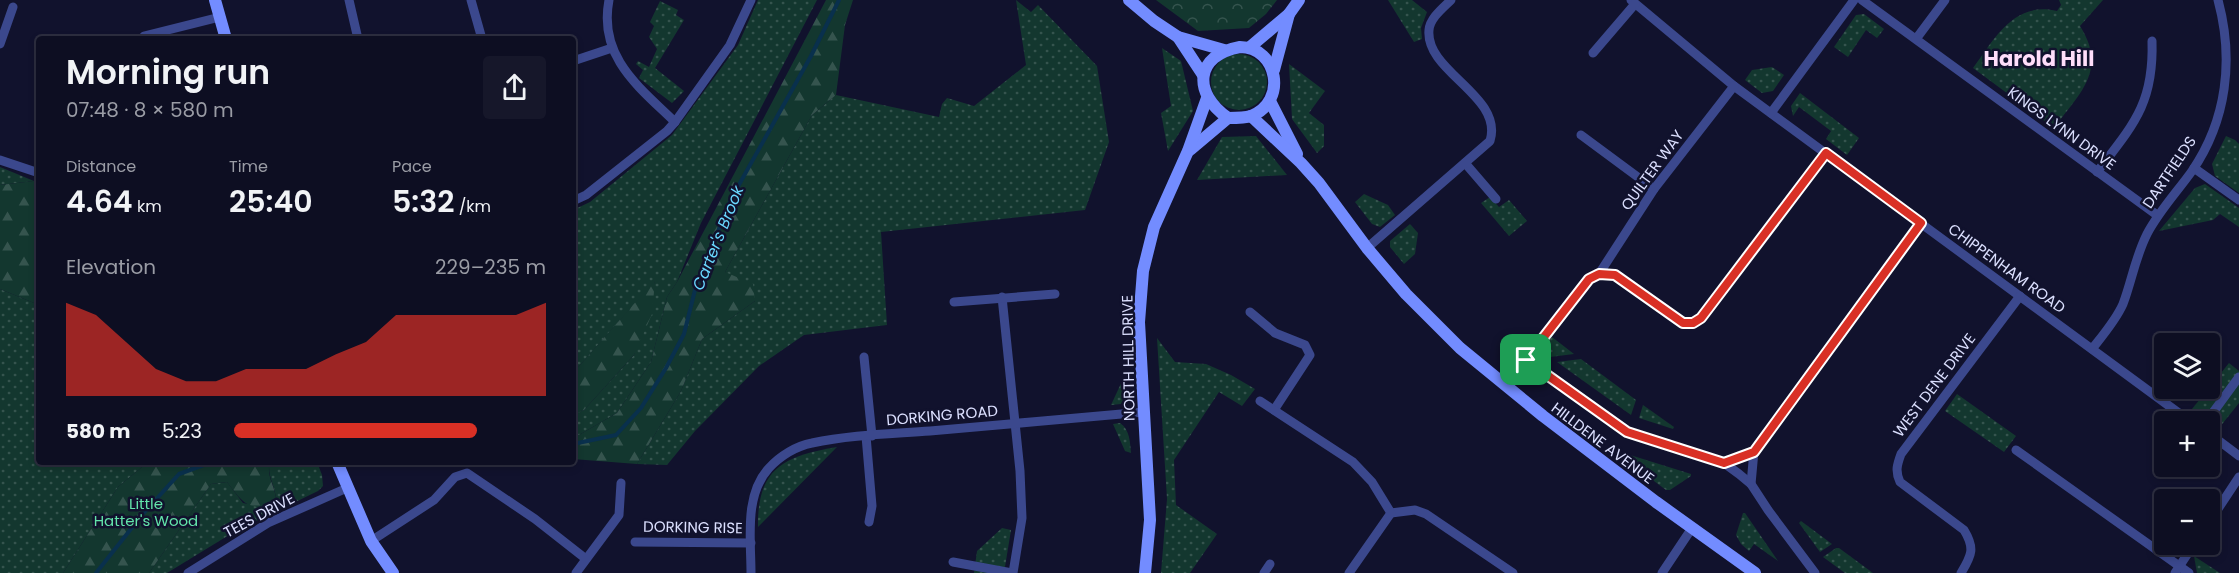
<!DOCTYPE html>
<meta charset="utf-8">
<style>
:root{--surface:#0d0e22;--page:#16172a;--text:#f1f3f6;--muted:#9a9ca5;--line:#2d2e40;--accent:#d93025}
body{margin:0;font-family:Poppins,sans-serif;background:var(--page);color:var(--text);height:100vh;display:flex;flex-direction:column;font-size:22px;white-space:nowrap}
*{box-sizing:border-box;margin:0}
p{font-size:20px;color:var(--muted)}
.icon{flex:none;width:33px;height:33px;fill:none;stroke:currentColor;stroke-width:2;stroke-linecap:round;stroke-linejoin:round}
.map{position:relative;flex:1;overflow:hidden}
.panel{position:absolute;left:36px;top:36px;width:540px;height:429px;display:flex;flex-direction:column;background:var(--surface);border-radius:6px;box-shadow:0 3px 9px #0003,0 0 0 2px var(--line)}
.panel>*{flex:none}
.tools{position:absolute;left:2154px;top:333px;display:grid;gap:12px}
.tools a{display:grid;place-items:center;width:66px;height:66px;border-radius:6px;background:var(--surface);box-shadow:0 3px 9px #0003,0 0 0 2px var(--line);font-size:30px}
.pin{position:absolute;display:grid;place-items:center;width:51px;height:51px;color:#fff;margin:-26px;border-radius:12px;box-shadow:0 3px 9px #0006}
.round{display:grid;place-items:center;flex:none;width:63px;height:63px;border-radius:6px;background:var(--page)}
.overview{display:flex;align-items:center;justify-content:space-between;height:102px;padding:0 30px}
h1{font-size:33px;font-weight:600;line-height:45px}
.metrics{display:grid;grid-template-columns:repeat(3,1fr);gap:9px;height:102px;padding:6px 30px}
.metrics div{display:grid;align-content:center}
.metrics b{font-size:30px;font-weight:600}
.metrics small{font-size:16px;font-weight:400}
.metrics p{font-size:16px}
.chart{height:168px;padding:12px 30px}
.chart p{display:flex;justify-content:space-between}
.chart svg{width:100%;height:108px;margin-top:6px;fill:var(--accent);opacity:.7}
ul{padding:0 30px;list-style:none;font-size:20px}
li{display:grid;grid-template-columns:96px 72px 1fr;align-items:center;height:45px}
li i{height:15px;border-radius:8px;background:var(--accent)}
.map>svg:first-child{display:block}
</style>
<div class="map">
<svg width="2239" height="573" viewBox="0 0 2239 573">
<defs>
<pattern id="grass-dots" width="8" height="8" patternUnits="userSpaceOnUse" patternTransform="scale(1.5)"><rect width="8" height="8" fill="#13372f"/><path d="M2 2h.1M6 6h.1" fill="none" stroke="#35544e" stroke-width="1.8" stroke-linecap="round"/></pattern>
<pattern id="forest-firs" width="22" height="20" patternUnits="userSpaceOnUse" patternTransform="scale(1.5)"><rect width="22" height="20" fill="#13372f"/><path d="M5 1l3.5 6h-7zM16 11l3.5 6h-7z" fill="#35544e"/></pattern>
<pattern id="park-crowns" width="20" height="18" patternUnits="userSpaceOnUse" patternTransform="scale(1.5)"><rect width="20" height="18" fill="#13372f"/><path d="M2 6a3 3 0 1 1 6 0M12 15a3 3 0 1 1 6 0" fill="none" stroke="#35544e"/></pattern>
</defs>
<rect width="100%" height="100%" fill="#11122d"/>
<!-- grass -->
<g fill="url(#grass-dots)">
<polygon points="758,0 817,0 701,223 677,282 667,297 651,362 617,413 579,435 573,434 573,414 584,410 634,355 655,281 573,373 573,210 590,202 672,135 738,45"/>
<polygon points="1016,0 1031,12 1038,5 1097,66 1109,142 1085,210 881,232 887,325 804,335 759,366 695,431 667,465 637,464 681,391 702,339 755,301 725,272 812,115 836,95 939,117 942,104 947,98 974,106 1026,65"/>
<polygon points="1388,0 1412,0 1427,12 1421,28 1422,39 1414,42"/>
<path d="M2059,0H2103L2080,26C2108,70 2080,93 2054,128L1973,68C1995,38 2014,1 2057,11L2061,5Z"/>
<polygon points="660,1 678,10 676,15 684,20 655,68 684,91 672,103 639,78 643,70 636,64 638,61 649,67 657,49 649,37 654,26 650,22"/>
<polygon points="1864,14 1884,29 1877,38 1866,30 1848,57 1834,47 1856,15"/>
<polygon points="1162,48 1181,61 1193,111 1168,151 1161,113 1171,106"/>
<circle cx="1239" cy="82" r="28"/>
<polygon points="1289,64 1325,91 1309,113 1324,125 1324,146 1317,153 1292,119"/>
<polygon points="1772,67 1784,75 1773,91 1762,93 1745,80 1752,70"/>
<polygon points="1800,93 1859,138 1847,155 1826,139 1831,131 1799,107 1793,116 1791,106"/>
<polygon points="1256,136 1287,175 1197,180 1222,137"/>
<polygon points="2226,136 2235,140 2239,144 2239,193 2215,176 2212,164"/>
<polygon points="0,167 34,181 0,185"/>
<polygon points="2205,184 2239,208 2239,227 2220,214 2213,220 2159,231 2195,188"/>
<polygon points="1364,194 1388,205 1395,215 1380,227 1372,224 1355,202"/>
<polygon points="1490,197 1499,207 1509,200 1527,221 1509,236 1481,203"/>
<polygon points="1410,224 1418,233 1415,254 1404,264 1390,247 1390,241"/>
<polygon points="0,289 39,305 39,462 148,462 118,487 63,573 0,573"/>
<polygon points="1552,337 1574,354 1550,357 1541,350"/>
<polygon points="1157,338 1175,362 1206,364 1231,375 1255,389 1242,406 1219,392 1174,460 1176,505 1217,534 1190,573 1161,573 1167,499"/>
<polygon points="1581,359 1636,400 1631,415 1557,362"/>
<polygon points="2229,363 2239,371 2239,403 2219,428 2192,409"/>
<polygon points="1124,377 1127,393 1121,404 1111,405"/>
<polygon points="1957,394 2016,436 2004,452 1945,411"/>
<polygon points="1643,405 1674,427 1673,429 1639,418"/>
<path d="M1120,423C1130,430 1130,442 1131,453L1125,451L1113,424Z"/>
<path d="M837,447L758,527C757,468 784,456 837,447Z"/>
<polygon points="1627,454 1691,474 1691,476 1670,490 1666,490 1626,460"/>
<path d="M278,462H317L322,475L323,486L318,491L234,532L167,573H149L211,484L227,482L243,503L265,507L276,503C277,490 269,480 269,467Z"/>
<polygon points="1743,513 1745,513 1778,561 1754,544 1749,551 1741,544 1736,535"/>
<polygon points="1801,521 1832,544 1820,552 1799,523"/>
<polygon points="1002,528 1011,530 1004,573 974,573 977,551"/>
<polygon points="1836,548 1839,548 1873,573 1845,573 1823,557"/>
<polygon points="2194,556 2220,573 2197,573"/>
</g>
<!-- forest -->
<g fill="url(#forest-firs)">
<polygon points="826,0 853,0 845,25 836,95 812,115 725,272 753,284 755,301 702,339 681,391 637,464 573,459 573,434 579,435 617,413 651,362 667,297 677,282"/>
<polygon points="34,181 39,182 39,305 0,289 0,185"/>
<polygon points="655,280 652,314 634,355 584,410 573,414 573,373"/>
<path d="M148,462H278L269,467C268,480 277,490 276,503C248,512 243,503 227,482L211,484L149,573H63L118,487Z"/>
</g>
<!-- park -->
<polygon fill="url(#park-crowns)" points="1156,0 1277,0 1266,14 1249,28 1198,31"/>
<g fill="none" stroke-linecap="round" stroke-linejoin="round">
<!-- stream -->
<g stroke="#09304d" stroke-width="4">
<polyline points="573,444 616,435 641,408 666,368 684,334 696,286 731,199 811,56 839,0"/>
<polyline points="96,573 142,515 179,474 212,462"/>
</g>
<!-- street -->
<g stroke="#3b488d" stroke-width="9">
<polyline points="349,0 358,39"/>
<polyline points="471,0 482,39"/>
<path d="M609,0C598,57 639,87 675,122"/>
<polyline points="1631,0 1734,86 2191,422"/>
<polyline points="1862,0 2157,215"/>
<polyline points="144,36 220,17"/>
<polyline points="1916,39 1945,0"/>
<polyline points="0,44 13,7"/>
<polyline points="1593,53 1635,4"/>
<polyline points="573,61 612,48"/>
<polyline points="1771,113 1854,0"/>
<polyline points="1581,135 1654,189"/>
<polyline points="0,160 39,173"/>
<polyline points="1465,163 1496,199"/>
<polyline points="2194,168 2239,200"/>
<path d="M2097,172C2134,124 2154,103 2152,41"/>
<polyline points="573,201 586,195 667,131 675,122 730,45 751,0"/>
<path d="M1367,248L1490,141C1504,96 1425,72 1429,30C1430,18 1443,8 1451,0"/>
<polyline points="1599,274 1654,189 1734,86"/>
<polyline points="1002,297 1020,471 1022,518 1013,573"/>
<polyline points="954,302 1055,294"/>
<polyline points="1250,312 1275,333 1305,345 1310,355 1274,410"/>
<path d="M2092,349C2103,335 2116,320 2123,304C2132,280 2135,258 2147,234C2159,211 2177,192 2192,171C2227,120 2234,59 2218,0"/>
<polyline points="864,357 872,436"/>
<polyline points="1526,360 1627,432 1724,463 1739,474 1751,484 1768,510 1815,573"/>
<polyline points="1507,388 1589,279 1599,274 1615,275 1683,323 1693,323 1701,318 1826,153"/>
<polyline points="1260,401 1353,462 1372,482 1391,513 1415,510 1426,514 1513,573"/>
<polyline points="2206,422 2239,377"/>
<polyline points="2210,434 2239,456"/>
<polyline points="866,436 872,506 869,522"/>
<polyline points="2016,450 2189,573"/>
<polyline points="1724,463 1754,451 1921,223"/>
<polyline points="1751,484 1754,451"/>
<polyline points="2210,521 2239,477"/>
<polyline points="371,541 434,500 455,477 467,473 535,519 586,559"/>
<polyline points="635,542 751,543"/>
<polyline points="953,562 1012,573"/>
<polyline points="188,573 268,523 347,488"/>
<polyline points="576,573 619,515 621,483"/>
<path d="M751,573C751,539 744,495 769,468C780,456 796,446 812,443C850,435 891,434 930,431C1001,425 1073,418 1144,412"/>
<polyline points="1264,573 1270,564"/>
<polyline points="1349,573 1391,513"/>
<polyline points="1662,573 1692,528"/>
<path d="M1961,573C1972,555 1975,548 1964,530L1900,482C1895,471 1897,465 1901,454L2020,296"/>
<polyline points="2175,573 2194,544"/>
</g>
<!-- secondary -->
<g stroke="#738cff" stroke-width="12">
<polyline points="215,0 226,39"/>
<polyline points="1129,0 1154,21 1178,37 1224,50"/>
<polyline points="1178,37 1203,75"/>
<path d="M1240,47C1278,47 1288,102 1251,116C1245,118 1235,118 1228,118C1192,93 1195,55 1240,47Z"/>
<polyline points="1250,47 1289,14 1299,0"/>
<polyline points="1274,70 1289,14"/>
<polyline points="1270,101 1297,154"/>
<polyline points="1251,116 1301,163 1319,183 1367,248 1406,294 1460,348 1543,416 1656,502 1755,573"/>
<polyline points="1190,150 1228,118"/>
<polyline points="337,462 371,541 393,573"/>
<polyline points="1145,573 1150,520 1139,322 1143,271 1154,227 1188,151 1207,98"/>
</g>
</g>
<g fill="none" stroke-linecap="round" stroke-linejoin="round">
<!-- route casing -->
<g stroke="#fff" stroke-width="12">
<polygon id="route" points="1826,153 1921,223 1754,452 1724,463 1627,432 1526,360 1589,279 1599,274 1615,275 1683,323 1693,323 1701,318"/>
</g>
<!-- route -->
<use href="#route" stroke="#d93025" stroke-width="8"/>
</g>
<g text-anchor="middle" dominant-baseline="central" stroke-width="5" stroke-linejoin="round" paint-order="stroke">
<!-- street labels -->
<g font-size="15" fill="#dce0ff" stroke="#11122d">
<text transform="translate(2062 128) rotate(36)">KINGS LYNN DRIVE</text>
<text transform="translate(1652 170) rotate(-54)">QUILTER WAY</text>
<text transform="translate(2169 172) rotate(-56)">DARTFIELDS</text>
<text transform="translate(2007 268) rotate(36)">CHIPPENHAM ROAD</text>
<text transform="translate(1128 358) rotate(-91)">NORTH HILL DRIVE</text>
<text transform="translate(1934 385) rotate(-53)">WEST DENE DRIVE</text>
<text transform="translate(942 415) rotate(-5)">DORKING ROAD</text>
<text transform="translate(1603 443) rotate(37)">HILLDENE AVENUE</text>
<text transform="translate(259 515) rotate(-28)">TEES DRIVE</text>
<text transform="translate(693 527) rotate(1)">DORKING RISE</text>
</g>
<!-- park labels -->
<g font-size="15" fill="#63e4aa" stroke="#11122d">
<text x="146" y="503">Little<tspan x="146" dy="17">Hatter's Wood</tspan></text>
</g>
<!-- water labels -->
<g font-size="16" font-style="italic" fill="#6ad8ff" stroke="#11122d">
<text transform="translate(718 238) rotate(-68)">Carter's Brook</text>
</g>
<!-- district labels -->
<g font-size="21" font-weight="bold" fill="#ffdefa" stroke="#11122d">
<text x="2039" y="58">Harold Hill</text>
</g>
</g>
</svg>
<div class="tools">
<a><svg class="icon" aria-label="layers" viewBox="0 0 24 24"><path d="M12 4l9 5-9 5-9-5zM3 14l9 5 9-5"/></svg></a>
<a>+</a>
<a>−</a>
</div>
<div class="pin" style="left:1526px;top:360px;background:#1e9e55"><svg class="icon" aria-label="arrive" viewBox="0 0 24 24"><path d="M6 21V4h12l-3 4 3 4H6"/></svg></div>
<section class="panel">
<div class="overview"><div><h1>Morning run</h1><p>07:48 · 8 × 580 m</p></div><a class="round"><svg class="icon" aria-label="share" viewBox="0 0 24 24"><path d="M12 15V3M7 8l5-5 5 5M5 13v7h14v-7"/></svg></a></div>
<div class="metrics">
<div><p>Distance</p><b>4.64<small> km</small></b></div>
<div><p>Time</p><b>25:40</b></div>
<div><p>Pace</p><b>5:32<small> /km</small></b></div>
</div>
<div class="chart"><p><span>Elevation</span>229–235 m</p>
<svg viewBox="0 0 160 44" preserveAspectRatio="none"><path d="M0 44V6L10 11L20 22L30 33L40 38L50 38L60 33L70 33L80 33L90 27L100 22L110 11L120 11L130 11L140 11L150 11L160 6V44z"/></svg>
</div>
<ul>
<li><b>580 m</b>5:23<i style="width:78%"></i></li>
</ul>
</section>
</div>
